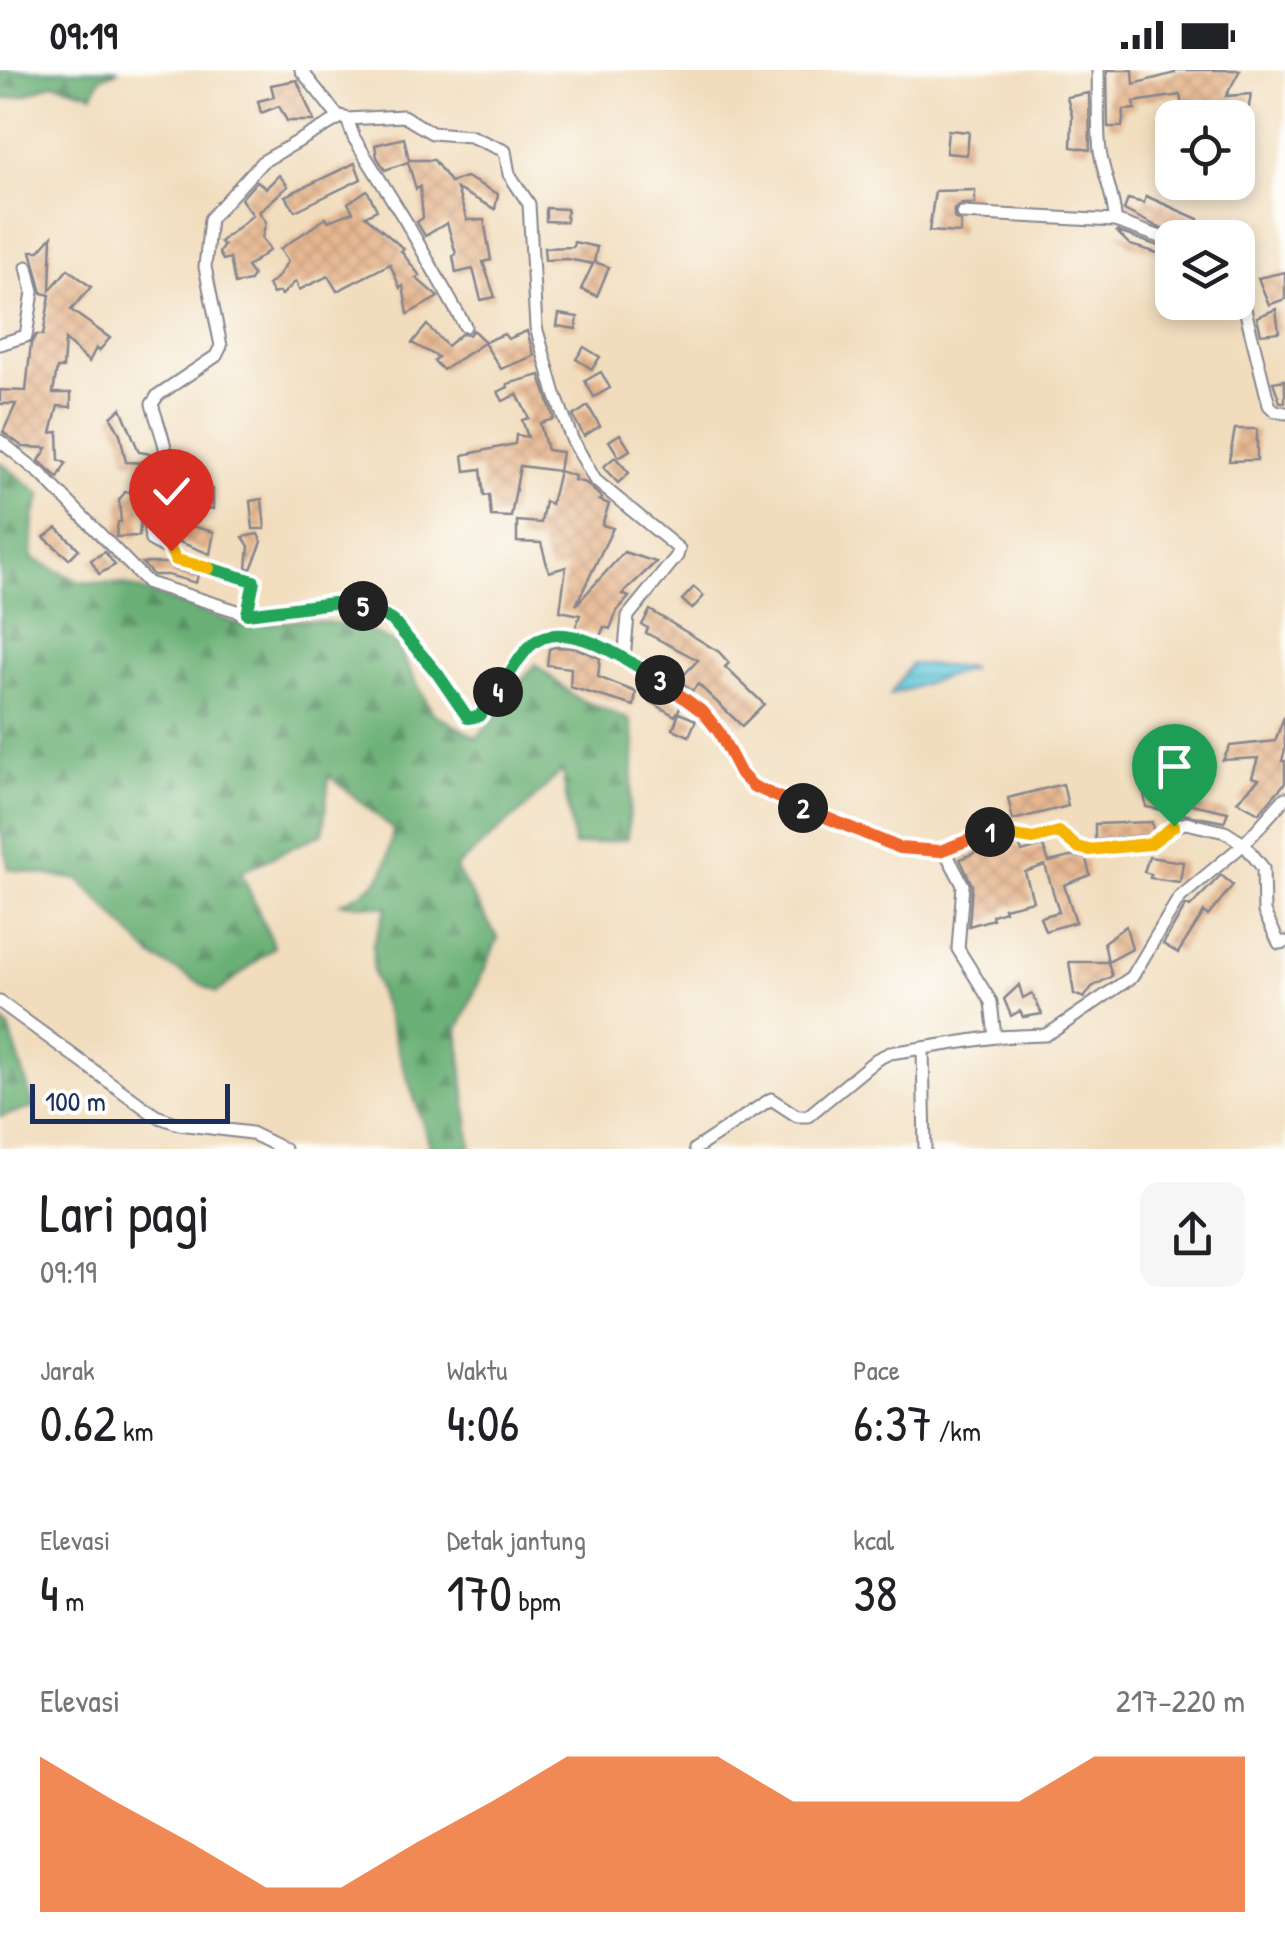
<!DOCTYPE html>
<html lang="id">
<meta charset="utf-8">
<style>
:root{--surface:#fff;--page:#f6f6f6;--text:#202124;--muted:#757577;--accent:#ea580c}
body{margin:0;font-family:"Patrick Hand",sans-serif;background:var(--page);color:var(--text);height:100vh;display:flex;flex-direction:column;font-size:38px;white-space:nowrap}
*{box-sizing:border-box;margin:0}
p{font-size:32px;color:var(--muted)}
.icon{flex:none;width:55px;height:55px;fill:none;stroke:currentColor;stroke-width:2;stroke-linecap:round;stroke-linejoin:round}
.map{position:relative;height:1079px;overflow:hidden}
.details{display:flex;flex-direction:column;background:var(--surface);flex:1}
.details>*{flex:none}
.tools{position:absolute;left:1155px;top:30px;display:grid;gap:20px}
.tools a{display:grid;place-items:center;width:100px;height:100px;border-radius:20px;background:var(--surface);box-shadow:0 5px 15px #0003;font-size:50px}
.scale{position:absolute;left:30px;bottom:25px;width:200px;box-sizing:border-box;padding-left:10px;border:5px solid #1b2f5e;border-top:0;font-size:28px;line-height:35px;white-space:nowrap;color:#1b2f5e;-webkit-text-stroke:8px #fdfcf7;paint-order:stroke}
.pin{position:absolute;display:grid;place-items:center;width:85px;height:85px;color:#fff;margin:-102px -42px;border-radius:50% 50% 50% 0;rotate:-45deg;box-shadow:0 0 10px #0007}
.pin .icon{rotate:45deg}
.km{position:absolute;width:50px;height:50px;margin:-25px;border-radius:50%;background:#222;color:#fff;font-size:28px;line-height:50px;text-align:center}
.round{display:grid;place-items:center;flex:none;width:105px;height:105px;border-radius:20px;background:var(--page)}
.summary{display:flex;align-items:center;justify-content:space-between;height:170px;padding:0 40px}
h1{font-size:55px;font-weight:600;line-height:75px}
.stats{display:grid;grid-template-columns:repeat(3,1fr);gap:15px;height:170px;padding:10px 40px}
.stats div{display:grid;align-content:center}
.stats b{font-size:50px;font-weight:600}
.stats small{font-size:28px;font-weight:400}
.stats p{font-size:28px}
.chart{height:280px;padding:20px 40px}
.chart p{display:flex;justify-content:space-between}
.chart svg{width:100%;height:180px;margin-top:10px;fill:var(--accent);opacity:.7}
.status{display:flex;justify-content:space-between;align-items:center;height:70px;padding:0 50px;background:var(--surface);direction:ltr}
.status svg{height:28px;fill:currentColor}
.map>svg:first-child{display:block}
</style>
<div class="status"><b>09:19</b><svg viewBox="0 0 49 12"><path d="M0 12V9h3v3zM5 12V6h3v6zM10 12V3h3v9zM15 12V0h3v12zM26 1h20v11H26zM47 4h2v5h-2z"/></svg></div>
<div class="map">
<svg width="1285" height="1079" viewBox="0 0 1285 1079">
<defs>
<pattern id="forest-firs" width="22" height="20" patternUnits="userSpaceOnUse" patternTransform="scale(2.5)"><rect width="22" height="20" fill="#6ab076"/><path d="M5 1l3.5 6h-7zM16 11l3.5 6h-7z" fill="#569064"/></pattern>
<pattern id="water-rules" width="6" height="5" patternUnits="userSpaceOnUse" patternTransform="scale(2.5)"><rect width="6" height="5" fill="#5fc8db"/><path d="M0 2.5h6" fill="none" stroke="#4ea3b5"/></pattern>
<pattern id="building-cross-hatch" width="8" height="8" patternUnits="userSpaceOnUse" patternTransform="scale(2.5)"><rect width="8" height="8" fill="#e7b890"/><path d="M0 0l8 8M0 8l8-8" fill="none" stroke="#c69e7f"/></pattern>
</defs>
<rect width="100%" height="100%" fill="#fdfcf7"/>
<filter id="ink" filterUnits="userSpaceOnUse"><feTurbulence type="fractalNoise" baseFrequency=".01" numOctaves="2"/><feDisplacementMap in="SourceGraphic" scale="20" xChannelSelector="R" yChannelSelector="G"/><feConvolveMatrix kernelMatrix="1 2 1 2 8 2 1 2 1" color-interpolation-filters="sRGB"/></filter>
<filter id="wash" filterUnits="userSpaceOnUse"><feTurbulence type="fractalNoise" baseFrequency=".0048" numOctaves="4" result="noise"/><feDisplacementMap in="SourceGraphic" scale="40" xChannelSelector="R" yChannelSelector="G"/><feGaussianBlur stdDeviation="2.25" result="paint"/><feColorMatrix in="noise" values="0 0 0 0 0 0 0 0 0 0 0 0 0 0 0 0 0 1.4 0 .05"/><feComposite in="paint" operator="in"/></filter>
<g filter="url(#wash)">
<rect width="100%" height="100%" fill="#f1ddbd"/>
<!-- forest -->
<g fill="url(#forest-firs)" stroke="#42706a" stroke-width="2.5">
<polygon points="0,0 119,0 100,8 93,24 54,13 23,26 1,29"/>
<path d="M0,392L42,425L34,447L32,488L80,512L123,514L244,556L301,550L355,555L395,573L433,643L477,668L535,594L576,628L630,650L635,674L627,769L574,776L562,700L526,737L455,798L498,868L458,960L471,1079H431L373,903V874L387,837L341,833C385,812 386,806 393,759L329,705L323,763L241,802L274,877L217,923L153,887L80,810L9,799L0,757Z"/>
<polygon points="0,950 9,958 34,1037 0,1047"/>
</g>
<!-- water -->
<polygon fill="url(#water-rules)" stroke="#3d7c9c" stroke-width="2.5" points="911,594 972,598 890,625"/>
<g id="blocks">
<!-- building -->
<g fill="url(#building-cross-hatch)">
<polygon points="1107,0 1133,0 1134,14 1175,3 1173,0 1240,0 1226,26 1251,24 1248,42 1218,48 1184,48 1180,25 1134,32 1135,39 1124,40 1122,57 1108,57"/>
<polygon points="297,10 314,51 287,51 279,36 261,43 258,31 274,27 271,15"/>
<polygon points="1089,23 1090,80 1071,77 1072,46 1067,27"/>
<polygon points="948,60 969,62 967,85 946,83"/>
<polygon points="404,68 409,90 434,90 450,112 466,107 498,124 495,139 457,119 467,150 484,150 491,190 483,192 495,227 481,230 473,199 456,203 453,186 456,184 447,153 425,166 417,152 423,148 420,117 416,119 408,92 385,100 377,87 375,75"/>
<polygon points="355,93 361,109 295,141 285,126"/>
<polygon points="279,105 288,116 259,142 266,152 262,168 270,180 247,197 253,205 250,211 235,214 230,188 223,190 219,183 224,175 220,172 253,145 241,129 257,111 266,118"/>
<polygon points="367,120 377,140 365,146 404,179 401,181 420,206 416,208 438,227 408,244 403,216 400,218 390,194 337,221 328,206 299,220 296,211 282,225 279,222 273,224 268,215 277,208 288,191 280,179 326,148 328,151 353,142 348,133"/>
<polygon points="975,120 975,134 962,134 954,139 954,148 961,152 960,163 929,161 935,121"/>
<polygon points="1146,126 1198,149 1191,168 1180,168 1124,140 1128,129 1144,133"/>
<polygon points="546,138 567,139 566,152 546,151"/>
<polygon points="1116,161 1164,178 1161,184 1130,175"/>
<polygon points="52,166 50,220 68,199 91,217 71,240 110,268 99,281 96,278 89,292 65,270 63,298 57,298 53,323 71,323 71,337 58,336 51,363 58,362 59,390 66,393 58,408 39,391 47,378 23,377 3,362 16,334 0,334 0,320 26,321 31,273 36,265 43,265 50,225 42,223 31,181 39,181"/>
<polygon points="574,172 597,177 594,192 609,197 597,226 581,219 593,194 567,189 545,190 544,178 573,177"/>
<polygon points="1285,202 1285,229 1269,235 1258,208"/>
<polygon points="1276,239 1279,262 1261,264 1257,247"/>
<polygon points="559,244 578,247 576,259 557,256"/>
<polygon points="427,255 447,276 461,264 469,265 473,260 485,272 504,264 508,269 527,261 534,286 501,299 484,273 443,300 434,291 438,287 412,273"/>
<polygon points="584,277 600,287 592,299 576,289"/>
<polygon points="601,302 610,318 594,327 585,311"/>
<polygon points="540,305 554,349 540,353 547,380 562,382 559,401 575,406 574,410 586,413 602,428 599,430 609,434 602,455 613,458 576,535 624,482 656,492 622,524 629,527 617,541 610,559 604,557 600,566 575,559 580,545 560,541 566,497 549,502 541,473 517,472 517,451 541,453 545,431 551,434 559,401 520,396 511,447 491,446 489,425 484,426 481,399 465,401 463,385 515,374 516,365 528,367 522,350 529,348 517,324 503,331 498,322 508,317 507,314"/>
<polygon points="1285,310 1285,332 1280,332 1273,312"/>
<polygon points="588,336 600,356 584,366 573,346"/>
<polygon points="121,338 139,382 157,385 157,399 148,393 126,392 120,364 111,347"/>
<polygon points="1235,359 1257,359 1257,390 1229,391"/>
<polygon points="620,364 630,380 619,387 609,371"/>
<polygon points="615,387 629,403 618,413 603,397"/>
<polygon points="174,418 213,419 213,439 201,437 191,456 214,462 210,484 177,471 173,444"/>
<polygon points="125,422 137,422 142,437 139,466 116,467 118,452 121,452 119,430"/>
<polygon points="262,429 265,459 253,459 250,431"/>
<polygon points="57,458 79,479 69,489 44,467"/>
<polygon points="258,464 262,472 251,499 247,498 249,476 243,467"/>
<polygon points="105,482 115,495 99,504 91,490"/>
<polygon points="142,493 167,493 173,499 198,505 196,513 168,505 153,505"/>
<polygon points="694,517 704,526 692,539 682,530"/>
<polygon points="650,540 719,582 729,593 725,597 764,634 742,656 698,614 692,621 679,610 698,590 646,563 648,558 642,555"/>
<polygon points="555,577 576,578 600,588 598,607 636,622 634,636 570,617 571,598 547,595 549,579"/>
<polygon points="650,613 681,636 675,646 643,627"/>
<polygon points="679,643 696,650 689,666 673,659"/>
<polygon points="1284,647 1285,679 1282,691 1285,691 1285,713 1259,743 1237,731 1259,709 1252,707 1258,688 1223,690 1230,676 1275,671"/>
<polygon points="1162,713 1164,728 1228,742 1224,752 1146,737 1143,715"/>
<polygon points="1063,714 1068,736 1013,750 1008,728"/>
<polygon points="1152,752 1153,761 1147,765 1095,770 1095,754"/>
<polygon points="994,771 1001,780 1013,774 1020,776 1022,782 1043,776 1049,792 1074,786 1086,789 1090,805 1064,815 1076,852 1045,861 1040,847 1059,842 1045,795 1025,802 1033,831 1004,838 1005,841 992,845 993,849 969,856 972,815 960,789 977,782 975,778"/>
<polygon points="1149,787 1183,792 1180,812 1150,808 1151,804 1144,802"/>
<polygon points="1221,805 1233,815 1208,846 1204,842 1178,883 1163,874 1186,835 1190,837"/>
<polygon points="1126,856 1132,879 1108,892 1104,872"/>
<polygon points="1069,892 1108,892 1112,906 1092,917 1084,928 1074,924"/>
<polygon points="1019,915 1023,928 1032,923 1042,944 1023,947 1020,941 1011,946 1004,929"/>
</g>
</g>
</g>
<g filter="url(#ink)">
<use href="#blocks" fill-opacity="0" stroke="#86868e" stroke-width="2.5"/>
<g fill="none" stroke-linecap="round" stroke-linejoin="round">
<!-- street casing -->
<g stroke="#86868e" stroke-width="15">
<g id="street">
<polyline points="301,0 336,44 347,49 403,46 432,63 470,66 505,81 509,104 529,134 536,257 555,324 572,369 595,410 679,479 677,486 628,546 624,589"/>
<path d="M1098,0C1099,27 1097,55 1100,81C1103,103 1116,133 1115,151"/>
<polyline points="347,49 354,68 405,150 465,256"/>
<polyline points="962,143 1115,151 1172,171"/>
<polyline points="1238,211 1269,335 1275,341 1285,343"/>
<polyline points="0,274 26,266 33,222 27,197"/>
<path d="M0,371L41,404L148,513L247,544L342,533L382,543L392,550L434,599L468,648L479,647L485,641C497,624 518,583 535,573C580,546 682,617 711,652C727,672 734,699 753,716L900,778L934,779L947,785L963,815L958,879L991,932L995,967"/>
<polyline points="148,444 151,470 171,481"/>
<path d="M247,544L253,509L176,490C156,463 165,427 167,396C168,377 157,353 152,334L158,325L216,286L221,276L205,197L210,149L262,92L341,47"/>
<polyline points="940,781 993,761 1033,769 1059,761 1077,777 1088,780 1151,774 1174,756 1186,753 1225,762 1244,774 1263,798 1264,842 1279,873 1285,872"/>
<polyline points="0,932 156,1046 179,1054 251,1063 284,1079"/>
<polyline points="923,978 925,1079"/>
<polyline points="695,1079 771,1029 797,1046 808,1046 877,989 890,983 995,967 1045,965 1056,959 1132,907 1179,828 1244,774 1285,728"/>
</g>
</g>
<!-- street -->
<use href="#street" stroke="#fff" stroke-width="11"/>
</g>
</g>
<g fill="none" stroke-linecap="round" stroke-linejoin="round" filter="url(#ink)">
<!-- split-1 casing -->
<g stroke="#fff" stroke-width="20">
<polyline id="split-1" points="990,762 1033,769 1059,762 1077,777 1088,780 1150,774 1174,756"/>
</g>
<!-- split-2 casing -->
<g stroke="#fff" stroke-width="20">
<polyline id="split-2" points="803,738 900,778 940,781 990,762"/>
</g>
<!-- split-3 casing -->
<g stroke="#fff" stroke-width="20">
<polyline id="split-3" points="660,610 704,643 719,662 741,704 753,716 803,738"/>
</g>
<!-- split-4 casing -->
<g stroke="#fff" stroke-width="20">
<path id="split-4" d="M498,622C508,608 517,589 530,576C564,543 629,592 660,610"/>
</g>
<!-- split-5 casing -->
<g stroke="#fff" stroke-width="20">
<polyline id="split-5" points="363,536 392,550 437,603 468,648 479,646 498,622"/>
</g>
<!-- split-6 casing -->
<g stroke="#fff" stroke-width="20">
<polyline id="split-6" points="209,498 254,511 247,544 333,533 363,536"/>
</g>
<!-- split-7 casing -->
<g stroke="#fff" stroke-width="20">
<polyline id="split-7" points="171,481 176,490 209,498"/>
</g>
<!-- split-1 -->
<use href="#split-1" stroke="#f5b400" stroke-width="12"/>
<!-- split-2 -->
<use href="#split-2" stroke="#f0652b" stroke-width="12"/>
<!-- split-3 -->
<use href="#split-3" stroke="#f0652b" stroke-width="12"/>
<!-- split-4 -->
<use href="#split-4" stroke="#22a559" stroke-width="12"/>
<!-- split-5 -->
<use href="#split-5" stroke="#22a559" stroke-width="12"/>
<!-- split-6 -->
<use href="#split-6" stroke="#22a559" stroke-width="12"/>
<!-- split-7 -->
<use href="#split-7" stroke="#f5b400" stroke-width="12"/>
</g>
</svg>
<div class="tools">
<a><svg class="icon" aria-label="locate" viewBox="0 0 24 24"><circle cx="12" cy="12" r="6"/><path d="M12 2v4M12 18v4M2 12h4M18 12h4"/></svg></a>
<a><svg class="icon" aria-label="layers" viewBox="0 0 24 24"><path d="M12 4l9 5-9 5-9-5zM3 14l9 5 9-5"/></svg></a>
</div>
<div class="scale">100 m</div>
<div class="pin" style="left:1174px;top:756px;background:#1e9e55"><svg class="icon" aria-label="arrive" viewBox="0 0 24 24"><path d="M6 21V4h12l-3 4 3 4H6"/></svg></div>
<div class="pin" style="left:171px;top:481px;background:#d93025"><svg class="icon" aria-label="check" viewBox="0 0 24 24"><path d="M5 12l5 5 9-10"/></svg></div>
<b class="km" style="left:990px;top:762px">1</b>
<b class="km" style="left:803px;top:738px">2</b>
<b class="km" style="left:660px;top:610px">3</b>
<b class="km" style="left:498px;top:622px">4</b>
<b class="km" style="left:363px;top:536px">5</b>
</div>
<section class="details">
<div class="summary"><div><h1>Lari pagi</h1><p>09:19</p></div><a class="round"><svg class="icon" aria-label="share" viewBox="0 0 24 24"><path d="M12 15V3M7 8l5-5 5 5M5 13v7h14v-7"/></svg></a></div>
<div class="stats">
<div><p>Jarak</p><b>0.62<small> km</small></b></div>
<div><p>Waktu</p><b>4:06</b></div>
<div><p>Pace</p><b>6:37<small> /km</small></b></div>
</div>
<div class="stats">
<div><p>Elevasi</p><b>4<small> m</small></b></div>
<div><p>Detak jantung</p><b>170<small> bpm</small></b></div>
<div><p>kcal</p><b>38</b></div>
</div>
<div class="chart"><p><span>Elevasi</span>217–220 m</p>
<svg viewBox="0 0 160 44" preserveAspectRatio="none"><path d="M0 44V6L10 17L20 27L30 38L40 38L50 27L60 17L70 6L80 6L90 6L100 17L110 17L120 17L130 17L140 6L150 6L160 6V44z"/></svg>
</div>
</section>
